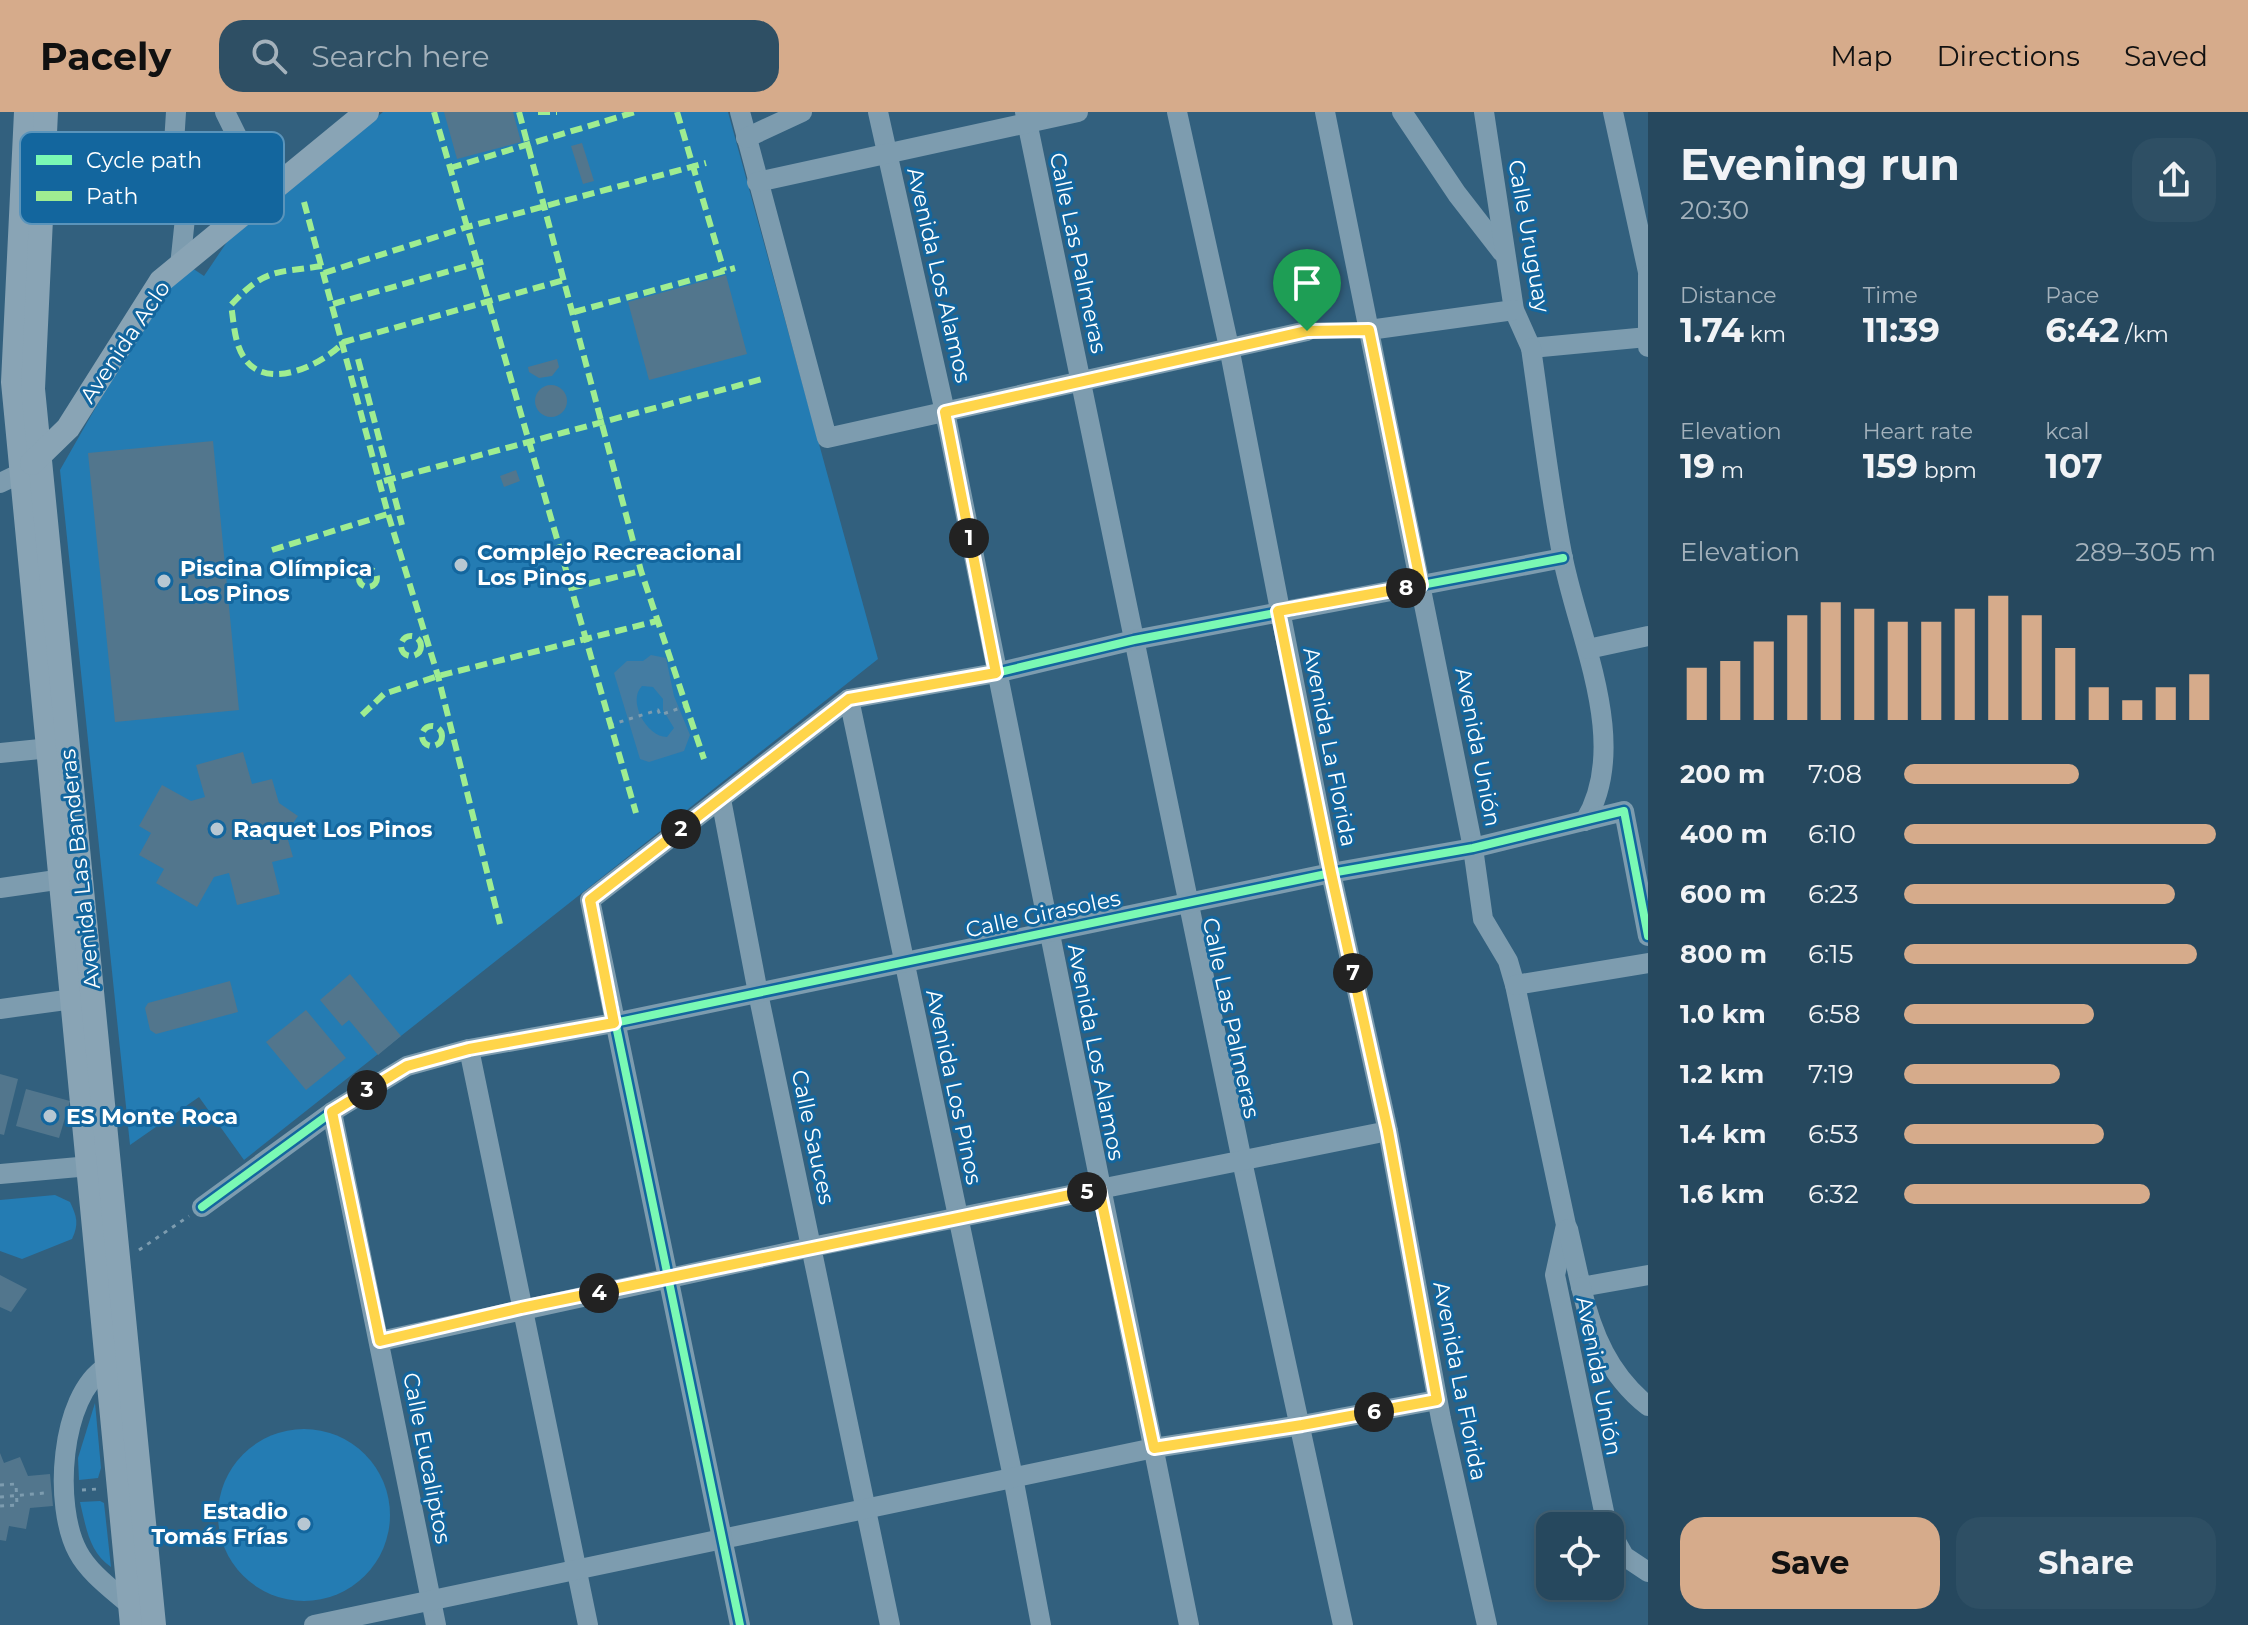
<!DOCTYPE html>
<meta charset="utf-8">
<style>
:root{--surface:#26485e;--page:#2e4f64;--text:#f1f3f6;--muted:#a4b2bc;--line:#426073;--accent:#d6ab8b}
body{margin:0;font-family:Montserrat,sans-serif;background:var(--page);color:var(--text);height:100vh;display:flex;flex-direction:column;font-size:30px;white-space:nowrap}
*{box-sizing:border-box;margin:0}
p{font-size:26px;color:var(--muted)}
.icon{flex:none;width:44px;height:44px;fill:none;stroke:currentColor;stroke-width:2;stroke-linecap:round;stroke-linejoin:round}
.map{position:relative;flex:1;overflow:hidden}
.drawer{display:flex;flex-direction:column;background:var(--surface);width:600px}
.drawer>*{flex:none}
.controls{position:absolute;left:1536px;top:1400px;display:grid;gap:16px}
.controls a{display:grid;place-items:center;width:88px;height:88px;border-radius:16px;background:var(--surface);box-shadow:0 4px 12px #0003,0 0 0 2px var(--line);font-size:40px}
.pin{position:absolute;display:grid;place-items:center;width:68px;height:68px;color:#fff;margin:-82px -34px;border-radius:50% 50% 50% 0;rotate:-45deg;box-shadow:0 0 8px #0007}
.pin .icon{rotate:45deg}
.km{position:absolute;width:40px;height:40px;margin:-20px;border-radius:50%;background:#222;color:#fff;font-size:22px;line-height:40px;text-align:center}
.round{display:grid;place-items:center;flex:none;width:84px;height:84px;border-radius:24px;background:var(--page)}
.headline{display:flex;align-items:center;justify-content:space-between;height:136px;padding:0 32px}
h1{font-size:44px;font-weight:700;line-height:60px}
.metrics{display:grid;grid-template-columns:repeat(3,1fr);gap:12px;height:136px;padding:8px 32px}
.metrics div{display:grid;align-content:center}
.metrics b{font-size:34px;font-weight:700}
.metrics small{font-size:22px;font-weight:400}
.metrics p{font-size:22px}
.chart{height:224px;padding:16px 32px}
.chart p{display:flex;justify-content:space-between}
.chart svg{width:100%;height:144px;margin-top:8px;stroke:var(--accent);stroke-width:6}
.action{display:flex;gap:16px;margin-top:auto;padding:16px 32px}
.action a{flex:1;height:92px;border-radius:24px;background:var(--accent);color:#111;font-size:32px;font-weight:700;line-height:92px;text-align:center}
.action a+a{background:var(--page);color:var(--text)}
ul{padding:0 32px;list-style:none;font-size:26px}
li{display:grid;grid-template-columns:128px 96px 1fr;align-items:center;height:60px}
li i{height:20px;border-radius:10px;background:var(--accent)}
header{display:flex;align-items:center;gap:48px;box-sizing:border-box;height:112px;padding:0 40px;background:var(--accent);color:#111}
header strong{font-size:38px}
nav{display:flex;gap:44px;margin-inline-start:auto;font-size:28px}
.search{width:560px;height:72px;background:var(--page);display:flex;align-items:center;gap:20px;box-sizing:border-box;padding:0 28px;border-radius:24px;color:var(--muted);font-size:30px}
main{display:flex;flex:1;min-height:0}
.map>svg:first-child{display:block}
</style>
<header>
<strong>Pacely</strong>
<div class="search"><svg class="icon" aria-label="search" viewBox="0 0 24 24"><circle cx="10" cy="10" r="6"/><path d="M15 15l6 6"/></svg>Search here</div>
<nav><a>Map</a><a>Directions</a><a>Saved</a></nav>
</header>
<main>
<div class="map">
<svg width="1648" height="1513" viewBox="0 0 1648 1513">
<rect width="100%" height="100%" fill="#32607e"/>
<!-- green -->
<g fill="#247cb3">
<polygon points="383,0 728,0 878,547 244,1048 199,985 130,1033 60,358 162,179 192,156 204,164 229,127"/>
<path d="M55,1083L70,1090C77,1105 79,1112 72,1127L22,1147L0,1139V1088Z"/>
<polygon points="95,1291 101,1356 98,1366 79,1368 78,1346"/>
<circle cx="304" cy="1403" r="86"/>
<path d="M100,1389L104,1391L111,1455C89,1440 86,1415 80,1390Z"/>
</g>
<!-- water -->
<path fill="#447ca2" fill-rule="evenodd" d="M651,543L666,546L674,584L690,623L684,639L649,650L640,647L614,561L627,549H643ZM642,574L653,575L663,587V598L674,616L667,625C646,625 627,588 642,574Z"/>
<!-- building -->
<g fill="#52768d">
<polygon points="444,0 513,0 521,30 457,47"/>
<polygon points="582,31 594,69 583,72 571,34"/>
<polygon points="726,163 747,242 649,268 628,190"/>
<polygon points="557,247 559,255 552,264 539,266 529,260 528,255"/>
<circle cx="551" cy="289" r="16"/>
<polygon points="213,329 239,598 115,610 88,341"/>
<polygon points="516,358 520,369 504,375 500,364"/>
<polygon points="243,640 252,672 272,667 279,691 298,704 286,721 293,745 272,750 280,782 237,793 229,761 214,765 197,795 156,771 164,757 139,743 151,721 139,714 162,673 191,689 205,685 196,653"/>
<polygon points="350,862 401,924 378,943 349,908 342,914 320,888"/>
<polygon points="230,869 238,900 156,922 150,918 145,896 148,891"/>
<polygon points="306,898 346,946 306,978 266,930"/>
<polygon points="0,962 18,967 4,1023 0,1022"/>
<polygon points="26,977 70,989 59,1026 16,1014"/>
<polygon points="0,1163 27,1177 11,1200 0,1195"/>
<polygon points="0,1341 4,1351 20,1345 28,1364 50,1362 53,1394 30,1396 26,1417 9,1414 6,1429 0,1428"/>
</g>
<g fill="none" stroke-linecap="round" stroke-linejoin="round">
<!-- path -->
<g stroke="#7d9caf" stroke-width="3" stroke-dasharray="4 6" stroke-linecap="butt">
<polyline points="1323,219 1351,218"/>
<polyline points="610,613 658,598 660,603 686,594"/>
<polyline points="139,1138 189,1104"/>
<polyline points="0,1373 16,1372 17,1393 0,1394"/>
<polyline points="82,1378 98,1377"/>
<polyline points="0,1385 45,1381"/>
</g>
<!-- minor -->
<g stroke="#7d9caf" stroke-width="20">
<polyline points="176,0 172,63 187,87 180,154"/>
<polyline points="225,0 266,83"/>
<polyline points="740,0 827,326 1307,219"/>
<polyline points="878,0 945,300 1189,1513"/>
<polyline points="1025,0 1242,1049 1343,1513"/>
<polyline points="1177,0 1229,235 1331,761 1388,1019 1441,1307 1487,1513"/>
<polyline points="1325,0 1473,736 1483,807 1508,849 1515,873 1566,1113 1555,1163 1607,1414"/>
<polyline points="1402,0 1457,82 1502,140"/>
<polyline points="1484,0 1514,198 1531,236 1648,225"/>
<polyline points="1613,0 1648,160"/>
<polyline points="746,26 802,0"/>
<polyline points="757,70 1078,0"/>
<polyline points="1369,218 1514,198"/>
<polyline points="1648,235 1648,163"/>
<path d="M1531,236C1541,305 1549,374 1562,442C1577,523 1632,631 1585,709"/>
<polyline points="0,371 21,361"/>
<polyline points="1588,537 1648,524"/>
<polyline points="849,587 1013,1365 1041,1513"/>
<polyline points="0,641 50,636"/>
<polyline points="721,687 758,881 890,1513"/>
<polyline points="0,776 63,767"/>
<polyline points="1515,873 1648,851"/>
<polyline points="0,897 73,887"/>
<polyline points="469,937 588,1513"/>
<polyline points="332,1000 436,1513"/>
<polyline points="0,1062 101,1053"/>
<polyline points="202,1095 332,1000 407,954 469,937 614,911 1331,761 1473,736 1624,699 1648,824"/>
<polyline points="1568,1117 1581,1175 1648,1163"/>
<path d="M1581,1175C1592,1222 1609,1263 1648,1294"/>
<polyline points="380,1229 812,1135 1388,1019"/>
<path d="M106,1255C60,1284 53,1394 78,1440C89,1461 113,1478 131,1494"/>
<polyline points="1610,1419 1624,1444 1648,1460"/>
<polyline points="314,1513 1154,1336 1302,1313 1437,1288"/>
<polyline points="740,1513 590,788 849,587 996,561 1134,528 1563,446"/>
</g>
<!-- major -->
<g stroke="#89a4b5" stroke-width="24">
<polyline points="26,0 13,270 132,1513"/>
<polyline points="46,0 33,277 154,1513"/>
<polyline points="32,351 68,316 161,169 367,0"/>
</g>
<!-- quiet -->
<g stroke="#9fed91" stroke-width="6" stroke-dasharray="12 6" stroke-linecap="butt">
<polyline points="434,0 636,701"/>
<polyline points="519,0 641,459 704,647"/>
<polyline points="538,0 557,0"/>
<polyline points="677,0 724,159"/>
<polyline points="450,56 635,0"/>
<polyline points="304,90 388,402 438,564 500,812"/>
<path d="M322,154C276,161 265,156 231,193C234,210 234,232 245,247C268,280 323,252 344,230L564,168"/>
<polyline points="324,161 467,115 706,51"/>
<polyline points="333,192 485,149"/>
<polyline points="574,200 735,156"/>
<polyline points="358,247 402,413"/>
<polyline points="384,369 766,266"/>
<polyline points="272,438 388,402"/>
<circle cx="368" cy="466" r="9"/>
<polyline points="571,476 641,459"/>
<circle cx="411" cy="534" r="10"/>
<polyline points="362,603 384,582 438,564 657,509"/>
<circle cx="432" cy="624" r="10"/>
</g>
<!-- cycleway casing -->
<g stroke="#13669e" stroke-width="13">
<g id="cycleway">
<polyline points="202,1095 332,1000 407,954 469,937 614,911 1331,761 1473,736 1624,699 1648,824"/>
<polyline points="740,1513 590,788 849,587 996,561 1134,528 1563,446"/>
</g>
</g>
<!-- cycleway -->
<use href="#cycleway" stroke="#7af9b4" stroke-width="8"/>
</g>
<g fill="none" stroke-linecap="round" stroke-linejoin="round">
<!-- route casing -->
<g stroke="#fff" stroke-width="16">
<polygon id="route" points="1369,218 1421,473 1278,499 1331,761 1388,1019 1437,1288 1302,1313 1154,1336 1099,1077 521,1196 380,1229 332,1000 407,954 469,937 614,911 590,788 849,587 996,561 945,300 1307,219"/>
</g>
<!-- route -->
<use href="#route" stroke="#ffd54a" stroke-width="10"/>
</g>
<!-- markers -->
<g fill="#b7c7d2" stroke="#13669e" stroke-width="3">
<circle cx="461" cy="453" r="8"/>
<circle cx="164" cy="469" r="8"/>
<circle cx="217" cy="717" r="8"/>
<circle cx="50" cy="1004" r="8"/>
<circle cx="304" cy="1412" r="8"/>
</g>
<g text-anchor="middle" dominant-baseline="central" stroke-width="6" stroke-linejoin="round" paint-order="stroke">
<!-- street labels -->
<g font-size="22" fill="#fff" stroke="#13669e">
<text transform="translate(1529 124) rotate(80)">Calle Uruguay</text>
<text transform="translate(1078 141) rotate(78)">Calle Las Palmeras</text>
<text transform="translate(939 163) rotate(77)">Avenida Los Alamos</text>
<text transform="translate(125 230) rotate(-56)">Avenida Aclo</text>
<text transform="translate(1330 635) rotate(79)">Avenida La Florida</text>
<text transform="translate(1478 635) rotate(79)">Avenida Unión</text>
<text transform="translate(80 757) rotate(-96)">Avenida Las Banderas</text>
<text transform="translate(1043 802) rotate(-12)">Calle Girasoles</text>
<text transform="translate(1231 906) rotate(78)">Calle Las Palmeras</text>
<text transform="translate(1096 940) rotate(79)">Avenida Los Alamos</text>
<text transform="translate(954 975) rotate(78)">Avenida Los Pinos</text>
<text transform="translate(813 1025) rotate(78)">Calle Sauces</text>
<text transform="translate(1599 1264) rotate(79)">Avenida Unión</text>
<text transform="translate(1460 1269) rotate(79)">Avenida La Florida</text>
<text transform="translate(427 1346) rotate(79)">Calle Eucaliptos</text>
</g>
<!-- poi labels -->
<g font-size="22" font-weight="bold" fill="#fff" stroke="#13669e" text-anchor="start">
<text x="477" y="440">Complejo Recreacional<tspan x="477" dy="25">Los Pinos</tspan></text>
<text x="180" y="456">Piscina Olímpica<tspan x="180" dy="25">Los Pinos</tspan></text>
<text x="233" y="717">Raquet Los Pinos</text>
<text x="66" y="1004">ES Monte Roca</text>
<text x="288" y="1399" text-anchor="end">Estadio<tspan x="288" dy="25">Tomás Frías</tspan></text>
</g>
</g>
<!-- legend -->
<rect x="20" y="20" width="264" height="92" rx="12" fill="#13669e" stroke="#5a94bb" stroke-width="2"/>
<rect x="36" y="43" width="36" height="10" fill="#7af9b4"/>
<rect x="36" y="79" width="36" height="10" fill="#9fed91"/>
<g font-size="22" fill="#fff">
<text x="86" y="56">Cycle path</text>
<text x="86" y="92">Path</text>
</g>
</svg>
<div class="controls">
<a><svg class="icon" aria-label="locate" viewBox="0 0 24 24"><circle cx="12" cy="12" r="6"/><path d="M12 2v4M12 18v4M2 12h4M18 12h4"/></svg></a>
</div>
<div class="pin" style="left:1307px;top:219px;background:#1e9e55"><svg class="icon" aria-label="arrive" viewBox="0 0 24 24"><path d="M6 21V4h12l-3 4 3 4H6"/></svg></div>
<b class="km" style="left:969px;top:426px">1</b>
<b class="km" style="left:681px;top:717px">2</b>
<b class="km" style="left:367px;top:978px">3</b>
<b class="km" style="left:599px;top:1181px">4</b>
<b class="km" style="left:1087px;top:1080px">5</b>
<b class="km" style="left:1374px;top:1300px">6</b>
<b class="km" style="left:1353px;top:861px">7</b>
<b class="km" style="left:1406px;top:476px">8</b>
</div>
<section class="drawer">
<div class="headline"><div><h1>Evening run</h1><p>20:30</p></div><a class="round"><svg class="icon" aria-label="share" viewBox="0 0 24 24"><path d="M12 15V3M7 8l5-5 5 5M5 13v7h14v-7"/></svg></a></div>
<div class="metrics">
<div><p>Distance</p><b>1.74<small> km</small></b></div>
<div><p>Time</p><b>11:39</b></div>
<div><p>Pace</p><b>6:42<small> /km</small></b></div>
</div>
<div class="metrics">
<div><p>Elevation</p><b>19<small> m</small></b></div>
<div><p>Heart rate</p><b>159<small> bpm</small></b></div>
<div><p>kcal</p><b>107</b></div>
</div>
<div class="chart"><p><span>Elevation</span>289–305 m</p>
<svg viewBox="0 0 160 44" preserveAspectRatio="none"><path d="M5 44V28M15 44V26M25 44V20M35 44V12M45 44V8M55 44V10M65 44V14M75 44V14M85 44V10M95 44V6M105 44V12M115 44V22M125 44V34M135 44V38M145 44V34M155 44V30"/></svg>
</div>
<ul>
<li><b>200 m</b>7:08<i style="width:56%"></i></li>
<li><b>400 m</b>6:10<i style="width:100%"></i></li>
<li><b>600 m</b>6:23<i style="width:87%"></i></li>
<li><b>800 m</b>6:15<i style="width:94%"></i></li>
<li><b>1.0 km</b>6:58<i style="width:61%"></i></li>
<li><b>1.2 km</b>7:19<i style="width:50%"></i></li>
<li><b>1.4 km</b>6:53<i style="width:64%"></i></li>
<li><b>1.6 km</b>6:32<i style="width:79%"></i></li>
</ul>
<div class="action"><a>Save</a><a>Share</a></div>
</section>
</main>
